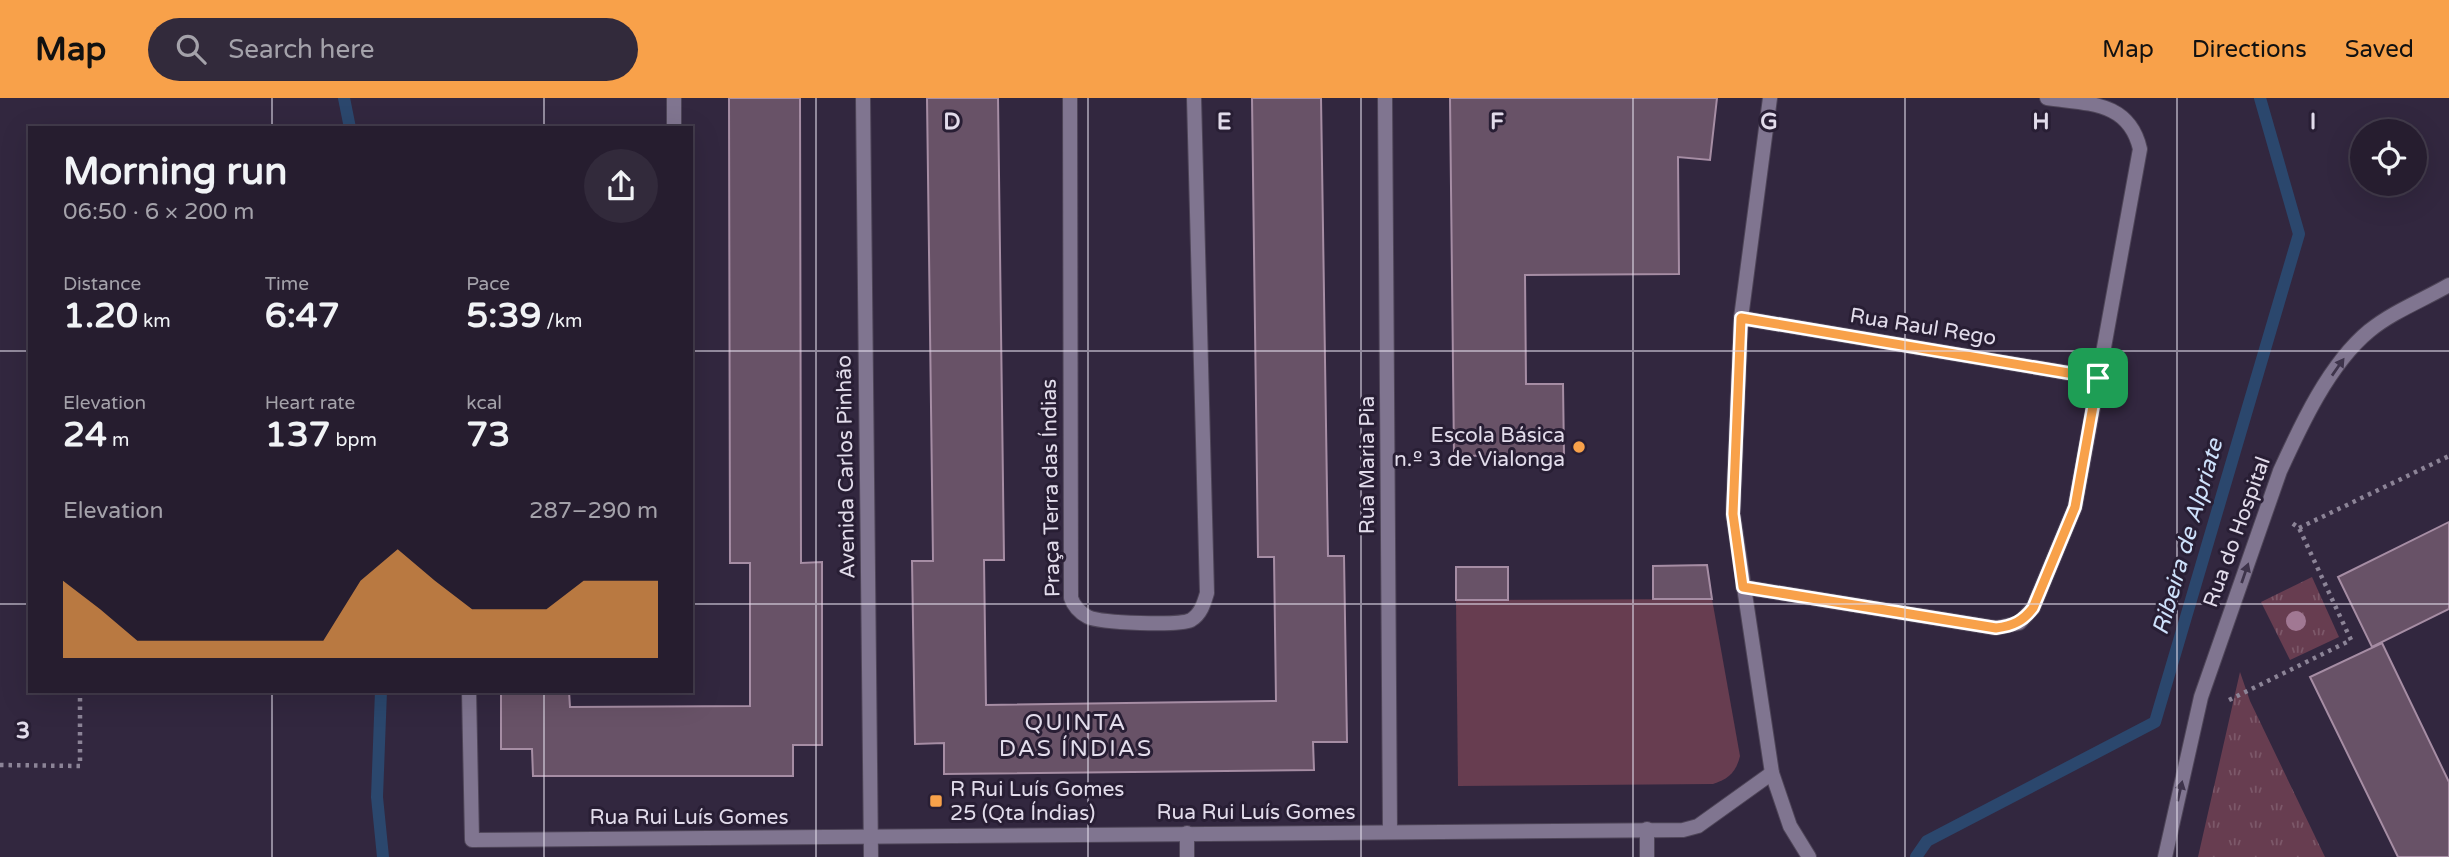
<!DOCTYPE html>
<meta charset="utf-8">
<style>
:root{--surface:#261d2f;--page:#322a3b;--text:#f1f3f6;--muted:#a4a2aa;--line:#423b4b;--accent:#f8a14a}
body{margin:0;font-family:"Varela Round",sans-serif;background:var(--page);color:var(--text);height:100vh;display:flex;flex-direction:column;font-size:26px;white-space:nowrap}
*{box-sizing:border-box;margin:0}
p{font-size:23px;color:var(--muted)}
.icon{flex:none;width:38px;height:38px;fill:none;stroke:currentColor;stroke-width:2;stroke-linecap:round;stroke-linejoin:round}
.map{position:relative;flex:1;overflow:hidden}
.drawer{position:absolute;left:28px;top:28px;width:665px;height:567px;display:flex;flex-direction:column;background:var(--surface);border-radius:0px;box-shadow:0 7px 28px #0002,0 0 0 2px var(--line)}
.drawer>*{flex:none}
.controls{position:absolute;left:2350px;top:21px;display:grid;gap:14px}
.controls a{display:grid;place-items:center;width:77px;height:77px;border-radius:50%;background:var(--surface);box-shadow:0 7px 28px #0002,0 0 0 2px var(--line);font-size:35px}
.pin{position:absolute;display:grid;place-items:center;width:60px;height:60px;color:#fff;margin:-30px;border-radius:14px;box-shadow:0 4px 10px #0006}
.round{display:grid;place-items:center;flex:none;width:74px;height:74px;border-radius:37px;background:var(--page)}
.head{display:flex;align-items:center;justify-content:space-between;height:119px;padding:0 35px}
h1{font-size:38px;font-weight:800;line-height:52px}
.metrics{display:grid;grid-template-columns:repeat(3,1fr);gap:10px;height:119px;padding:7px 35px}
.metrics div{display:grid;align-content:center}
.metrics b{font-size:35px;font-weight:800}
.metrics small{font-size:19px;font-weight:400}
.metrics p{font-size:19px}
.chart{height:196px;padding:14px 35px}
.chart p{display:flex;justify-content:space-between}
.chart svg{width:100%;height:126px;margin-top:7px;fill:var(--accent);opacity:.7}
header{display:flex;align-items:center;gap:42px;box-sizing:border-box;height:98px;padding:0 35px;background:var(--accent);color:#111}
header strong{font-size:33px}
nav{display:flex;gap:38px;margin-inline-start:auto;font-size:24px}
.search{width:490px;height:63px;background:var(--page);display:flex;align-items:center;gap:18px;box-sizing:border-box;padding:0 24px;border-radius:38px;color:var(--muted);font-size:26px}
.map>svg:first-child{display:block}
</style>
<header>
<strong>Map</strong>
<div class="search"><svg class="icon" aria-label="search" viewBox="0 0 24 24"><circle cx="10" cy="10" r="6"/><path d="M15 15l6 6"/></svg>Search here</div>
<nav><a>Map</a><a>Directions</a><a>Saved</a></nav>
</header>
<div class="map">
<svg width="2449" height="759" viewBox="0 0 2449 759">
<defs>
<pattern id="grass-tufts" width="24" height="20" patternUnits="userSpaceOnUse" patternTransform="scale(1.75)"><rect width="24" height="20" fill="#673d50"/><path d="M3 7l-1-3M5 7V3M7 7l1-3M15 17l-1-3M17 17v-4M19 17l1-3" fill="none" stroke="#7c5869"/></pattern>
</defs>
<rect width="100%" height="100%" fill="#32273f"/>
<!-- grass -->
<g fill="url(#grass-tufts)">
<polygon points="2312,479 2339,539 2290,562 2261,504"/>
<polygon points="2240,574 2250,603 2325,759 2198,759"/>
</g>
<!-- pitch -->
<path fill="#673d50" d="M1712,501L1740,658C1736,675 1728,681 1713,686L1458,688L1456,502Z"/>
<g fill="none" stroke-linecap="round" stroke-linejoin="round">
<!-- stream -->
<g stroke="#2b476d" stroke-width="12">
<polyline points="344,0 350,30"/>
<polyline points="381,593 377,699 383,759"/>
<polyline points="1916,759 1927,743 2155,624 2299,136 2260,0"/>
</g>
</g>
<!-- building -->
<g fill="#685267" stroke="#a68da4" stroke-width="2">
<polygon points="729,0 800,0 801,465 822,464 822,647 793,647 793,678 533,678 532,651 501,651 501,593 569,593 570,609 750,608 750,465 730,465"/>
<polygon points="927,0 998,0 1004,462 984,462 986,607 1276,603 1274,459 1258,459 1252,0 1321,0 1328,458 1344,458 1347,644 1313,644 1314,672 944,676 944,645 915,646 912,463 933,463"/>
<polygon points="1450,0 1717,0 1710,62 1678,59 1679,176 1525,177 1526,286 1563,286 1564,357 1454,358"/>
<polygon points="2449,424 2449,511 2372,549 2338,479"/>
<polygon points="1707,467 1712,501 1653,501 1653,468"/>
<rect x="1456" y="469" width="52" height="33"/>
<polygon points="2382,545 2449,684 2449,759 2398,759 2310,579"/>
</g>
<g fill="none" stroke-linecap="round" stroke-linejoin="round">
<!-- minor casing -->
<g stroke="#4e4558" stroke-width="16">
<g id="minor">
<polyline points="674,0 674,30"/>
<polyline points="863,0 871,759"/>
<path d="M1070,0L1071,500C1074,509 1079,514 1088,519C1101,525 1179,528 1191,522C1201,516 1204,505 1207,495L1194,0"/>
<polyline points="1385,0 1390,734"/>
<polyline points="1770,0 1741,220 1733,416 1772,675 1790,728 1809,759"/>
<polyline points="1741,220 2098,280"/>
<path d="M1743,489L1996,530L2019,525L2033,510L2075,409L2140,51C2129,3 2088,6 2047,0"/>
<polyline points="469,593 472,742 1683,732 1698,728 1772,675"/>
<polyline points="1647,731 1647,759"/>
<polyline points="1187,735 1187,759"/>
<path d="M2165,759L2201,599L2280,373C2301,327 2329,266 2369,233C2392,214 2423,202 2449,187"/>
</g>
</g>
<!-- path -->
<g stroke="#8c8497" stroke-width="4.5" stroke-dasharray="3.5 5" stroke-linecap="butt">
<polyline points="2299,430 2449,358"/>
<polyline points="2229,602 2351,542 2299,430 2292,425"/>
<polyline points="0,667 80,668 80,593"/>
</g>
<!-- minor -->
<use href="#minor" stroke="#807590" stroke-width="14"/>
</g>
<!-- trees -->
<circle fill="#a17893" cx="2296" cy="523" r="10"/>
<!-- one-way arrows -->
<defs><path id="oneway-solid" d="M-6-.8H1V-3.2L6.5 0L1 3.2V.8H-6Z" transform="scale(1.75)"/></defs>
<g fill="#3e344b">
<use href="#oneway-solid" transform="translate(2338 269) rotate(-55)"/>
<use href="#oneway-solid" transform="translate(2245 475) rotate(-71)"/>
<use href="#oneway-solid" transform="translate(2180 693) rotate(-77)"/>
</g>
<g fill="none" stroke-linecap="round" stroke-linejoin="round">
<!-- route casing -->
<g stroke="#fff" stroke-width="14">
<path id="route" d="M1741,220L2098,280L2075,409L2033,510C2023,523 2013,528 1996,530L1743,489L1733,416Z"/>
</g>
<!-- route -->
<use href="#route" stroke="#f8a14a" stroke-width="9"/>
</g>
<!-- grid -->
<path fill="none" stroke="#e2dceb" stroke-width="2" stroke-opacity="0.55" d="M272,0V30M544,0V30M816,0V759M1088,0V759M1361,0V759M1633,0V759M1905,0V759M2177,0V759M0,253H30M691,253H2449M0,506H30M691,506H2449M272,593V759M544,593V759"/>
<!-- markers -->
<g fill="#f8a14a" stroke="#281e34" stroke-width="2.5">
<circle cx="1579" cy="349" r="7"/>
<rect x="929" y="696" width="14" height="14" rx="3.5"/>
</g>
<g text-anchor="middle" dominant-baseline="central" stroke-width="6" stroke-linejoin="round" paint-order="stroke">
<!-- street labels -->
<g font-size="21" fill="#e2dceb" stroke="#281e34">
<text transform="translate(1923 229) rotate(9)">Rua Raul Rego</text>
<text transform="translate(1367 367) rotate(-90)">Rua Maria Pia</text>
<text transform="translate(846 369) rotate(-91)">Avenida Carlos Pinhão</text>
<text transform="translate(1051 390) rotate(-91)">Praça Terra das Índias</text>
<text transform="translate(2237 434) rotate(-70)">Rua do Hospital</text>
<text x="1256" y="714">Rua Rui Luís Gomes</text>
<text x="689" y="719">Rua Rui Luís Gomes</text>
</g>
<!-- poi labels -->
<g font-size="21" fill="#e2dceb" stroke="#281e34" text-anchor="end">
<text x="1565" y="337">Escola Básica<tspan x="1565" dy="24">n.º 3 de Vialonga</tspan></text>
<text x="950" y="691" text-anchor="start">R Rui Luís Gomes<tspan x="950" dy="24">25 (Qta Índias)</tspan></text>
</g>
<!-- water labels -->
<g font-size="23" font-style="italic" fill="#cee1fb" stroke="#281e34">
<text transform="translate(2188 439) rotate(-74)">Ribeira de Alpriate</text>
</g>
<!-- neighbourhood labels -->
<g font-size="23" letter-spacing="2" fill="#e2dceb" stroke="#281e34">
<text x="1076" y="625">QUINTA<tspan x="1076" dy="26">DAS ÍNDIAS</tspan></text>
</g>
</g>
<g font-size="23" text-anchor="middle" font-weight="bold" fill="#e2dceb" stroke="#281e34" stroke-width="6" stroke-linejoin="round" paint-order="stroke">
<text x="952" y="31">D</text>
<text x="1224" y="31">E</text>
<text x="1497" y="31">F</text>
<text x="1769" y="31">G</text>
<text x="2041" y="31">H</text>
<text x="2313" y="31">I</text>
<text x="23" y="640">3</text>
</g>
</svg>
<div class="controls">
<a><svg class="icon" aria-label="locate" viewBox="0 0 24 24"><circle cx="12" cy="12" r="6"/><path d="M12 2v4M12 18v4M2 12h4M18 12h4"/></svg></a>
</div>
<div class="pin" style="left:2098px;top:280px;background:#1e9e55"><svg class="icon" aria-label="arrive" viewBox="0 0 24 24"><path d="M6 21V4h12l-3 4 3 4H6"/></svg></div>
<section class="drawer">
<div class="head"><div><h1>Morning run</h1><p>06:50 · 6 × 200 m</p></div><a class="round"><svg class="icon" aria-label="share" viewBox="0 0 24 24"><path d="M12 15V3M7 8l5-5 5 5M5 13v7h14v-7"/></svg></a></div>
<div class="metrics">
<div><p>Distance</p><b>1.20<small> km</small></b></div>
<div><p>Time</p><b>6:47</b></div>
<div><p>Pace</p><b>5:39<small> /km</small></b></div>
</div>
<div class="metrics">
<div><p>Elevation</p><b>24<small> m</small></b></div>
<div><p>Heart rate</p><b>137<small> bpm</small></b></div>
<div><p>kcal</p><b>73</b></div>
</div>
<div class="chart"><p><span>Elevation</span>287–290 m</p>
<svg viewBox="0 0 160 44" preserveAspectRatio="none"><path d="M0 44V17L10 27L20 38L30 38L40 38L50 38L60 38L70 38L80 17L90 6L100 17L110 27L120 27L130 27L140 17L150 17L160 17V44z"/></svg>
</div>
</section>
</div>
